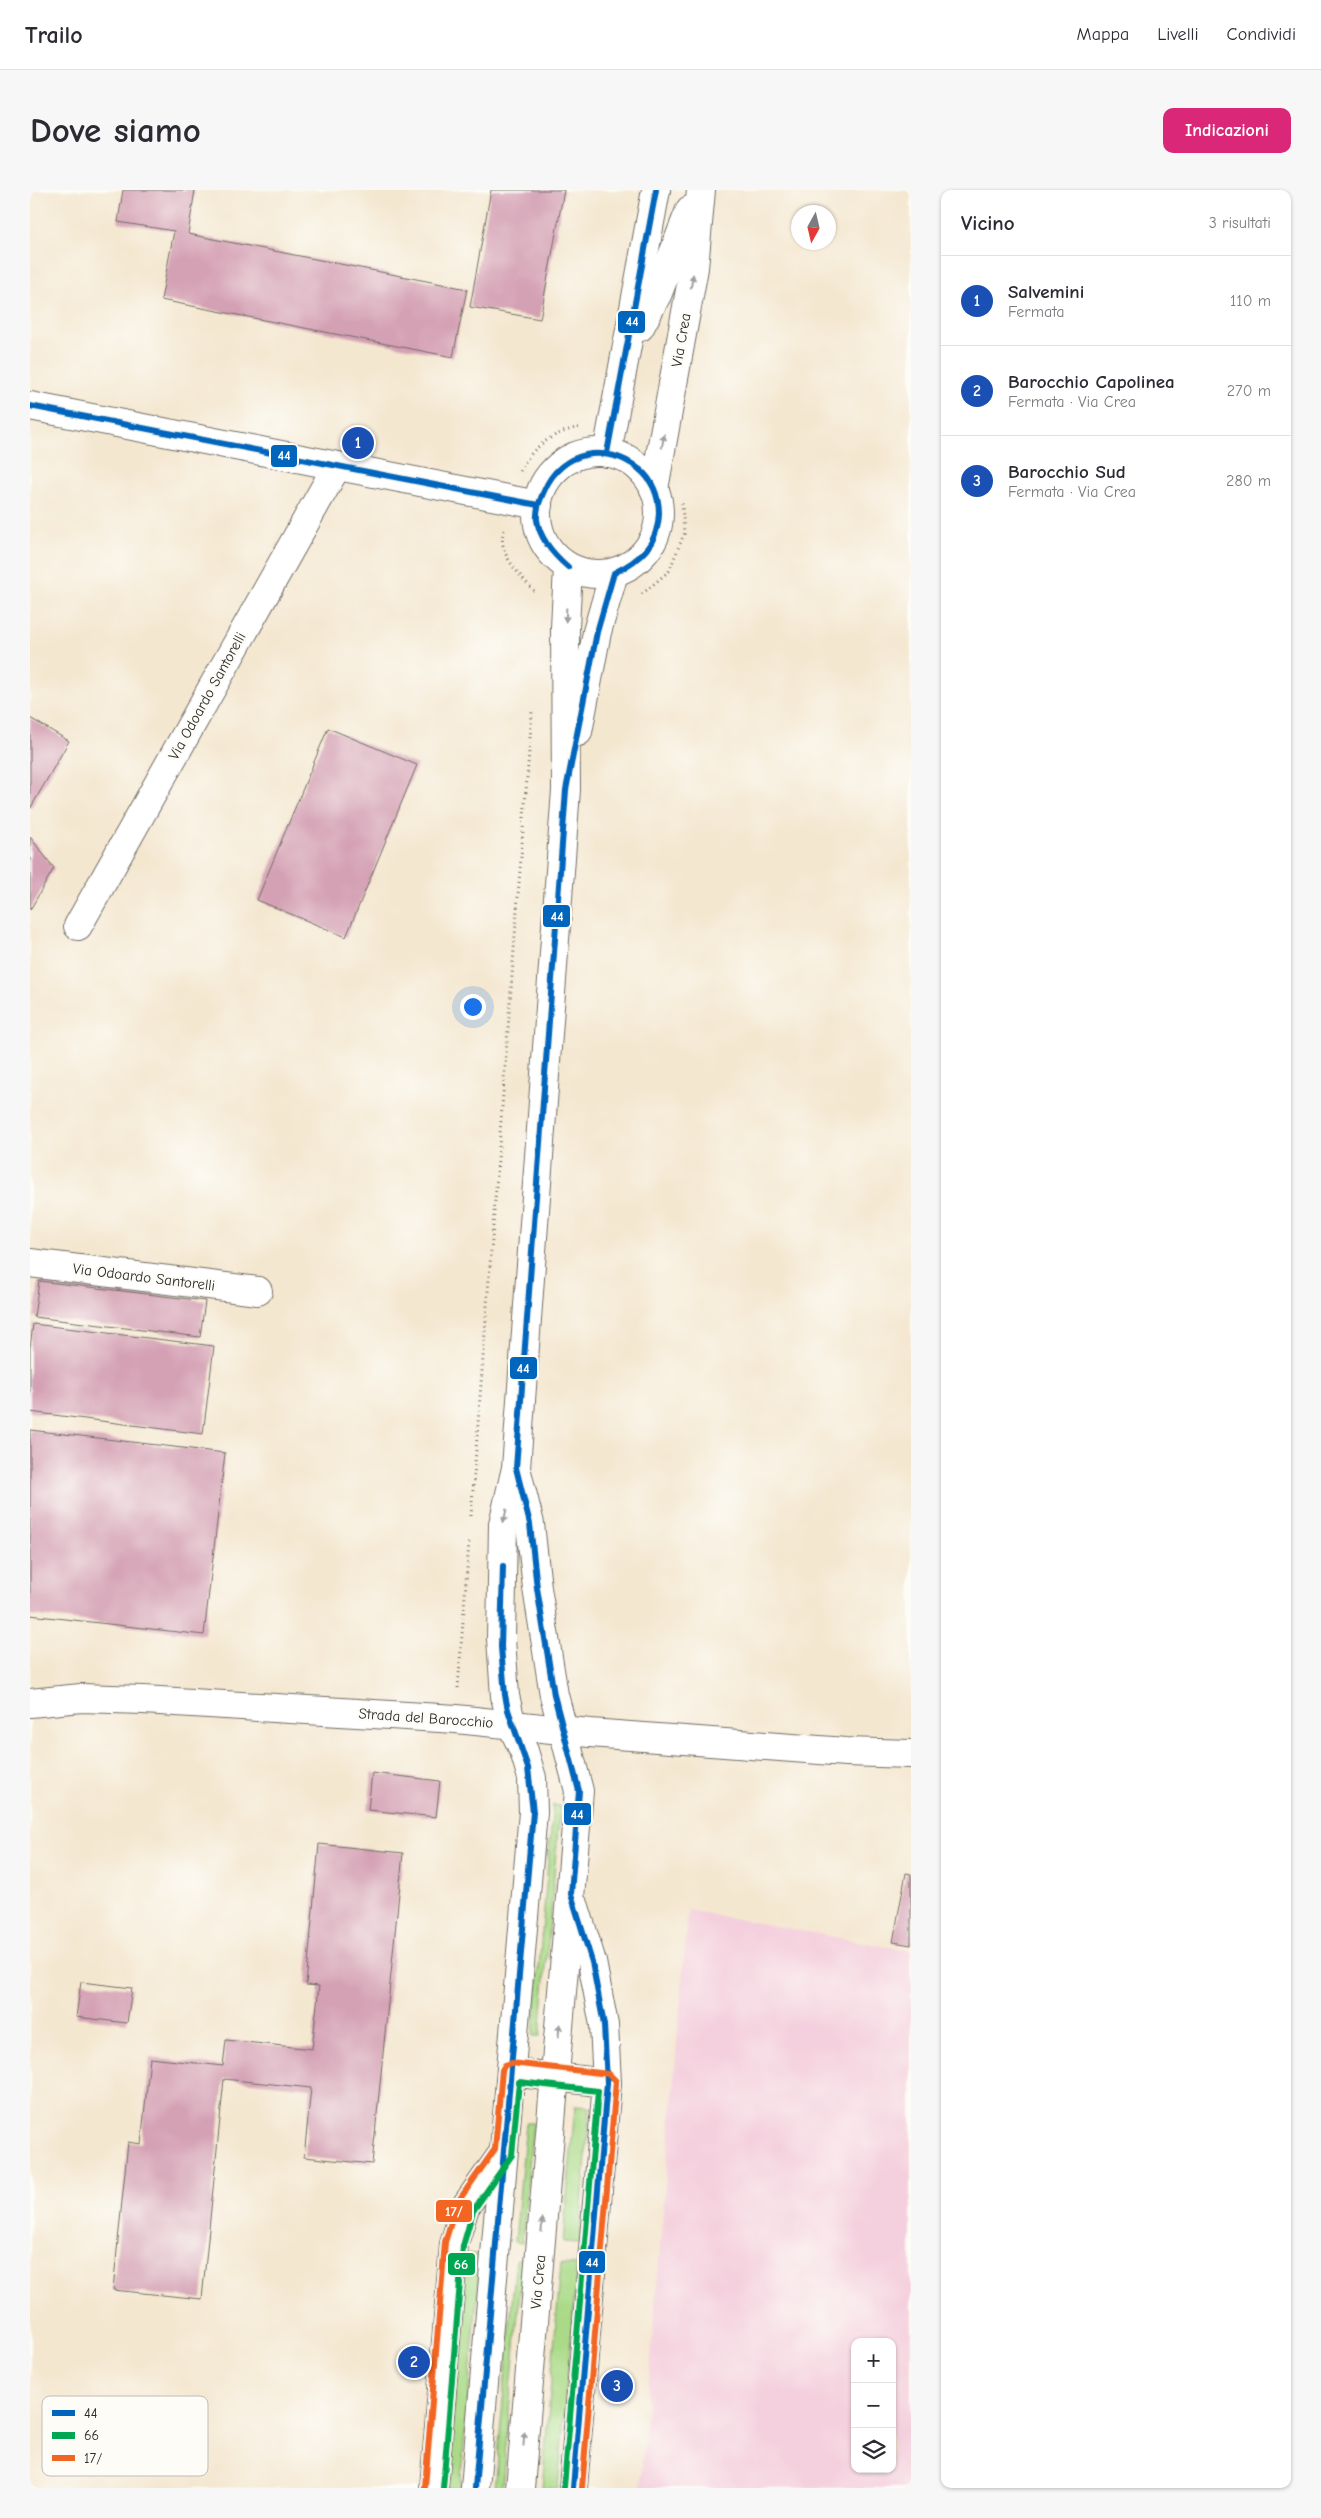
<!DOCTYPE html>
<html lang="it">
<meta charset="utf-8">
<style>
body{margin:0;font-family:"Comic Neue",sans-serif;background:#f7f7f7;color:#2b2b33}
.controls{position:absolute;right:15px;bottom:15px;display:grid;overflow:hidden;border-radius:10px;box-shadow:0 1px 4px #0004}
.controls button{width:45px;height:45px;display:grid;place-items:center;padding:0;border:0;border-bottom:1px solid #e1e1e2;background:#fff;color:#2b2b33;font:25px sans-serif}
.compass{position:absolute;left:761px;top:15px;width:45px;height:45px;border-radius:50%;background:#fff;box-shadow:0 1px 4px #0004;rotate:188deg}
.you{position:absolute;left:442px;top:816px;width:18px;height:18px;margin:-12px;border:4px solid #fff;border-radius:50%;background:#1a73e8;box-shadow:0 0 0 8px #1a73e833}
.badge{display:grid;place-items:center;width:32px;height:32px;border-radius:50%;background:#db2777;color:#fff;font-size:16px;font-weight:700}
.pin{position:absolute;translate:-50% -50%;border:2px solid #fff;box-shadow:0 1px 5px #0006}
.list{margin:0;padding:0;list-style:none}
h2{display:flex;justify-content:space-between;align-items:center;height:65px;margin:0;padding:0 20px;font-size:21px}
h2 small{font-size:16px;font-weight:400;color:#7c7c81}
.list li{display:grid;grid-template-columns:32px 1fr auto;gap:15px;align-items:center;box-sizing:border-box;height:90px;padding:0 20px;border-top:1px solid #e1e1e2}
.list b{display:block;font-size:19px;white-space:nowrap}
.list p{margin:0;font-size:16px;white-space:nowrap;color:#7c7c81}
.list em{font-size:16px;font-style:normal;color:#7c7c81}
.icon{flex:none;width:28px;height:28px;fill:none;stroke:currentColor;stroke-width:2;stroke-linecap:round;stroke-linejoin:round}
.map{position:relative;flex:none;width:881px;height:2298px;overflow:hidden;border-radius:10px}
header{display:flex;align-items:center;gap:30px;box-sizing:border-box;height:70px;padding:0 25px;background:#fff;border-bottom:1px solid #e1e1e2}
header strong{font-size:24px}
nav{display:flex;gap:28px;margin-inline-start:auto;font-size:18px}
.intro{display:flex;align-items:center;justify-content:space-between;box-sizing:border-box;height:120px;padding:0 30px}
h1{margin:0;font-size:35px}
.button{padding:12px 22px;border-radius:10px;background:#db2777;color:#fff;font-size:18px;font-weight:700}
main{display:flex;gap:30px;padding:0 30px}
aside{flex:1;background:#fff;border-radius:10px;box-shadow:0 1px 4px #0004}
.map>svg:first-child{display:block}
.built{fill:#f4cfdd;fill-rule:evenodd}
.green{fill:#aada88;stroke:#6a825a}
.building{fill:#d4a0b4}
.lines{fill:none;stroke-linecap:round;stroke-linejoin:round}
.minor-casing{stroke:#716d65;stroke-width:30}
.path{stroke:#716d65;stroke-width:3;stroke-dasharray:1 4;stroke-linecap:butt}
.minor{stroke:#fff;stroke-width:28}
.bus-1-casing{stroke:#fdfcf7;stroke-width:10}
.bus-2-casing{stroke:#fdfcf7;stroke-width:10}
.bus-3-casing{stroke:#fdfcf7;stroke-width:10}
.bus-1{stroke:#0065bd;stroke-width:6}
.bus-2{stroke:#00a651;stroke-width:6}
.bus-3{stroke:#f26522;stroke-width:6}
.oneway{fill:#a0a0a0}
.labels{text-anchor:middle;stroke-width:5;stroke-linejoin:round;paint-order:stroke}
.street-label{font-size:15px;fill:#2b2b2b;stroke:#fdfcf7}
.key{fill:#fdfcf7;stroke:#bebdba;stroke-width:1}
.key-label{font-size:14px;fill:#2b2b2b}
.line-badge{stroke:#fdfcf7;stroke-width:2}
.badge-label{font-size:14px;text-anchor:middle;font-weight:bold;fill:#fff}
</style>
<header>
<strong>Trailo</strong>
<nav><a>Mappa</a><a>Livelli</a><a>Condividi</a></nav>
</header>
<div class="intro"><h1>Dove siamo</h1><a class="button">Indicazioni</a></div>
<main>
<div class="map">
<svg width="881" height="2298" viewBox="0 0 881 2298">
<rect width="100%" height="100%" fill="#fdfcf7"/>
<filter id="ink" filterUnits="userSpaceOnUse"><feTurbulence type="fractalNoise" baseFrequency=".02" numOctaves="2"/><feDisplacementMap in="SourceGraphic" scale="10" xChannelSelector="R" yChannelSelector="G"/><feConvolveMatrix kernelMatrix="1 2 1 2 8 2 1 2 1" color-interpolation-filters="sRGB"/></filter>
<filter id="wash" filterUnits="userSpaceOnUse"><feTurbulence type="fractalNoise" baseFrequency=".0096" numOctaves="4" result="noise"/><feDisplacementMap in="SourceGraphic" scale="20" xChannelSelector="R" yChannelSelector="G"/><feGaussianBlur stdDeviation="1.12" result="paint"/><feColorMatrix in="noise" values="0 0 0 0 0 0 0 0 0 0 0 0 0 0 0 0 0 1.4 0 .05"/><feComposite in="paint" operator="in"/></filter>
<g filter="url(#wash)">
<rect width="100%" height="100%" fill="#f4e7d0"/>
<!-- built -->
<path class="built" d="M658 1720 881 1761V2298H610ZM825 2152H862V2279H825Z"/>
<!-- green -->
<g class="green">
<polygon points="523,1615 530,1616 510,1846 503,1846"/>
<polygon points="545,1916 560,1917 549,2053 533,2052"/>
<polygon points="496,1933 503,1933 492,2053 485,2052"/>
<polygon points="437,2063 451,2065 430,2298 416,2298"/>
<polygon points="486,2069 493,2069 472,2298 465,2298"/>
<polygon points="531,2074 547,2075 528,2298 512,2298"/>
</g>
<g id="blocks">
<!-- building -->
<g class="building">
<polygon points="93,0 165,0 158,44 437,99 423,167 131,110 144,41 88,32"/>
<polygon points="461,0 534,0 510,129 440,117"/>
<polygon points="0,528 39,551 0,619"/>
<polygon points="298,538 387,575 316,747 227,710"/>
<polygon points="0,647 24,678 0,720"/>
<polygon points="9,1091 175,1111 170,1147 4,1127"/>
<polygon points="3,1134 184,1156 173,1244 0,1222 0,1158"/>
<polygon points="0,1240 195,1263 174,1445 0,1425"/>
<polygon points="342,1583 410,1591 406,1627 338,1620"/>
<polygon points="289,1654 373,1663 342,1974 274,1967 281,1898 194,1889 172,2109 83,2100 98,1952 111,1954 120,1868 193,1876 196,1850 282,1859 289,1796 276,1795"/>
<polygon points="876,1683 881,1684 881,1755 863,1752"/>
<polygon points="51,1792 102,1798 97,1833 46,1827"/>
</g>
</g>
</g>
<g filter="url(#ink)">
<use href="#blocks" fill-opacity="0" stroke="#716d65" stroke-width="1"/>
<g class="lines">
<defs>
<g id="minor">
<polyline points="610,137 628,103 660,20"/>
<polyline points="0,216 508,315"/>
<circle cx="568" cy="323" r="61"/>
<polyline points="577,263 626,0"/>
<polyline points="624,299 664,78 671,0"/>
<polyline points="548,542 567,442 584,383"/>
<polyline points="48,736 307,276"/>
<polyline points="0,1073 228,1101"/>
<polyline points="487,1282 500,1334 507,1398 524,1505 549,1601 490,2298"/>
<polyline points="0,1513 51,1508 113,1510 426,1529 560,1543 816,1562 881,1564"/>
<polyline points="481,1882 577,1893"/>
<polyline points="404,2298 424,2054 435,2017 473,1963"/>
<polyline points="445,2298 503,1622 502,1588 494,1561 482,1536 475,1506 471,1449 473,1334 486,1278 536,600 535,438 538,377"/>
<polyline points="543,2298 577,1893 574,1835 562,1772 545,1717"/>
</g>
</defs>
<!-- minor casing -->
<use href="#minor" class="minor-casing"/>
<!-- path -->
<g class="path">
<path d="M490 281C502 256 524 242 551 237"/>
<path d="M474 340C466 363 490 385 505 402"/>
<polyline points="612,404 639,381 654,344 652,313"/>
<polyline points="441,1326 502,522"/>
<polyline points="428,1498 439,1352"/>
</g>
<!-- minor -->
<use href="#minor" class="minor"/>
<defs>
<g id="bus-1">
<polyline points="0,216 508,315"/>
<polyline points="577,263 626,0"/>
<path d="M538 377C524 365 510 349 507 330 506 319 510 310 514 301 531 260 577 253 609 279 622 289 629 306 629 323 628 355 610 370 584 383L567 442 536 600 486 1278 500 1334 507 1398 524 1505 549 1601 541 1704 562 1772 574 1835 577 1893 543 2298"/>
<polyline points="445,2298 503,1622 498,1578 478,1520 475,1505 471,1457 473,1376"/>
</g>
<polyline id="bus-2" points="413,2298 433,2056 443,2021 482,1965 489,1892 568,1901 534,2297"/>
<polyline id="bus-3" points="395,2297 415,2052 427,2013 465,1959 472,1880 475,1875 481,1873 579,1884 586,1891 552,2298"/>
</defs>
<!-- bus-1 casing -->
<use href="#bus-1" class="bus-1-casing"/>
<!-- bus-2 casing -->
<use href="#bus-2" class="bus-2-casing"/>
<!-- bus-3 casing -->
<use href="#bus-3" class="bus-3-casing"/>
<!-- bus-1 -->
<use href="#bus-1" class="bus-1"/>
<!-- bus-2 -->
<use href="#bus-2" class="bus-2"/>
<!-- bus-3 -->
<use href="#bus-3" class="bus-3"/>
</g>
<!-- one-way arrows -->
<defs><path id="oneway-solid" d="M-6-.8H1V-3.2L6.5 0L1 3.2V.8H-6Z" transform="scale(1.25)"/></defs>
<g class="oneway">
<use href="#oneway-solid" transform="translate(662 91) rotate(-80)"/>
<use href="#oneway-solid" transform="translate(633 251) rotate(-80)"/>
<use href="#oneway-solid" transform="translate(536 425) rotate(93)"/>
<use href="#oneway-solid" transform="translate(475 1326) rotate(102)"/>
<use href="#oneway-solid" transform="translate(529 1841) rotate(-85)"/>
<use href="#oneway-solid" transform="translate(512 2035) rotate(-85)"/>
<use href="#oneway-solid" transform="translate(494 2249) rotate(-85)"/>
</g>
</g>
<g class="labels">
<!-- street labels -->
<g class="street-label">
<text transform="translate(651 150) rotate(-80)" y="5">Via Crea</text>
<text transform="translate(177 506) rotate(-61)" y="5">Via Odoardo Santorelli</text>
<text transform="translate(114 1087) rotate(7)" y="5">Via Odoardo Santorelli</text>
<text transform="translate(396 1528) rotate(4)" y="5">Strada del Barocchio</text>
<text transform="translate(508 2092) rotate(-85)" y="5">Via Crea</text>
</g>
</g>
<!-- legend -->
<rect x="12" y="2206" width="166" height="80" rx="8" class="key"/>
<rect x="22" y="2220" width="23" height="6" fill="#0065bd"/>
<rect x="22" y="2242" width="23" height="7" fill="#00a651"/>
<rect x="22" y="2265" width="23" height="6" fill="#f26522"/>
<g class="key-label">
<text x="54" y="2228">44</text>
<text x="54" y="2250">66</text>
<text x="54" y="2273">17/</text>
</g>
<g class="line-badge">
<rect x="587" y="120" width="29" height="24" rx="5" fill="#0065bd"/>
<rect x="240" y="254" width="28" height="24" rx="5" fill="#0065bd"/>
<rect x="512" y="714" width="29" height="24" rx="5" fill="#0065bd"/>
<rect x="479" y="1166" width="29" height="24" rx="5" fill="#0065bd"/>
<rect x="533" y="1612" width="29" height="24" rx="5" fill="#0065bd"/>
<rect x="405" y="2009" width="38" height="24" rx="5" fill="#f26522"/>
<rect x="548" y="2060" width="28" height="24" rx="5" fill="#0065bd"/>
<rect x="417" y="2062" width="29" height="24" rx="5" fill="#00a651"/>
</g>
<g class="badge-label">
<text x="602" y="136">44</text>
<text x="254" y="270">44</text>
<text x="527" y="731">44</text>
<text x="493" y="1183">44</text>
<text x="547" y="1629">44</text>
<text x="424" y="2026">17/</text>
<text x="562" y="2077">44</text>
<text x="431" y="2079">66</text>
</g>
</svg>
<div class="controls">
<button>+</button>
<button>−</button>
<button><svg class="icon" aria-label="layers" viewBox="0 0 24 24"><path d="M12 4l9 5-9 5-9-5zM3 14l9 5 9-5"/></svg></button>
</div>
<svg class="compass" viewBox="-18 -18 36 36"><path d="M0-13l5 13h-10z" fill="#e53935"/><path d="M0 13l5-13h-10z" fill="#7c7c81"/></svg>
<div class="you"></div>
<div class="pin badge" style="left:328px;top:253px;background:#1a4fb4">1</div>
<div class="pin badge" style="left:384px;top:2172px;background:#1a4fb4">2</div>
<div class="pin badge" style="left:587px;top:2196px;background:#1a4fb4">3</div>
</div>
<aside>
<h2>Vicino<small>3 risultati</small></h2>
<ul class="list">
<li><span class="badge" style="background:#1a4fb4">1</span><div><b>Salvemini</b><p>Fermata</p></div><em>110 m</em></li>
<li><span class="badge" style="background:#1a4fb4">2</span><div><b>Barocchio Capolinea</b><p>Fermata · Via Crea</p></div><em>270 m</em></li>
<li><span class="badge" style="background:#1a4fb4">3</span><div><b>Barocchio Sud</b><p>Fermata · Via Crea</p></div><em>280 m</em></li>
</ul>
</aside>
</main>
